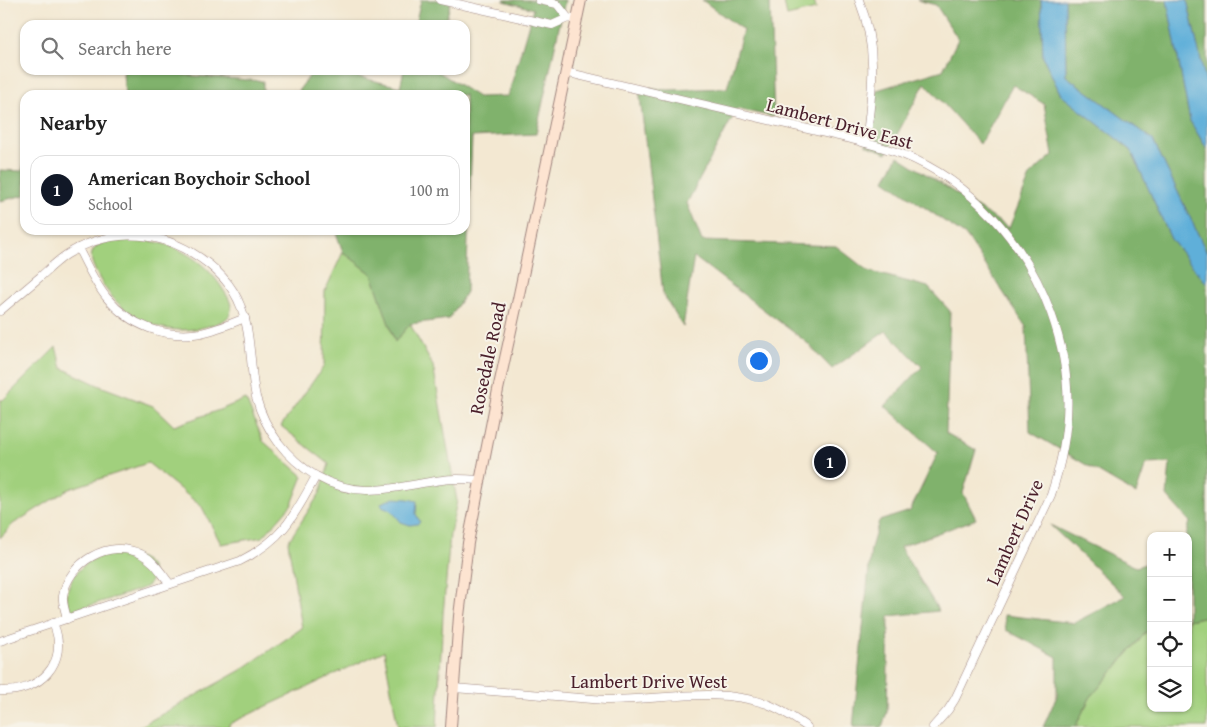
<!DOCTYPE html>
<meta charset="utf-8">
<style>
body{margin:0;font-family:"Gentium Book Plus",serif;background:#f6f6f6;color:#222}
.controls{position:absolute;right:15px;bottom:15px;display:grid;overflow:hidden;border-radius:10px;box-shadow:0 1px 4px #0004}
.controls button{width:45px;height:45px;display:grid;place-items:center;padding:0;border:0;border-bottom:1px solid #e0e0e0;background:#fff;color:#222;font:25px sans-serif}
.you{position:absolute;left:758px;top:360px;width:18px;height:18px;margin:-12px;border:4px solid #fff;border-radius:50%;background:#1a73e8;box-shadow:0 0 0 8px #1a73e833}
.badge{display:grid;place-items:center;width:32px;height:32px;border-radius:50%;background:#111827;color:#fff;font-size:16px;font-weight:700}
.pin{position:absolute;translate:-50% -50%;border:2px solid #fff;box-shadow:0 1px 5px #0006}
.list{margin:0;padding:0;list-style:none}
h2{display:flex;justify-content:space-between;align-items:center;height:65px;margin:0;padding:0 20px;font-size:21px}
h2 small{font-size:16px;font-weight:400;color:#767676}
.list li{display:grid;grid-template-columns:32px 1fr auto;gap:15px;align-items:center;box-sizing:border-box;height:70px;margin:0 10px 10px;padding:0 10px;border:1px solid #e0e0e0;border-radius:15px}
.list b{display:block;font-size:19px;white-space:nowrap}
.list p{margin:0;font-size:16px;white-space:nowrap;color:#767676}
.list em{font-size:16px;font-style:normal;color:#767676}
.icon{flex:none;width:28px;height:28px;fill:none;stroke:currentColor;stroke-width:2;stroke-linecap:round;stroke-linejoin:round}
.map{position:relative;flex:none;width:1207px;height:727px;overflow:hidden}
.search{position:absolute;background:#fff;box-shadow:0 1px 4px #0004;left:20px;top:20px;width:450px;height:55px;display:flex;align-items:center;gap:12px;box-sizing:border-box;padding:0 18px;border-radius:15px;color:#767676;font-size:19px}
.panel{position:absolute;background:#fff;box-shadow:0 1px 4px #0004;left:20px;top:90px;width:450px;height:145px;border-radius:15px}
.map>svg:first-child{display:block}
.green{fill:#a1d07d;stroke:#767854}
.forest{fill:#80b26c;stroke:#65684c}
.water{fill:#5fafd9;stroke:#546782}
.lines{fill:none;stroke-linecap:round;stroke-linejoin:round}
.street-casing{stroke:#9e847e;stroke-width:9}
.secondary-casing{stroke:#9e847e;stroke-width:12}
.street{stroke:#fff;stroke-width:8}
.secondary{stroke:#fde4d1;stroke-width:10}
.labels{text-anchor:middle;stroke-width:4;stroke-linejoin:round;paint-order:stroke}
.street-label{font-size:19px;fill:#4a1f2b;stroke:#f7f3e8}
</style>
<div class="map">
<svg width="1207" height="727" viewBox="0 0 1207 727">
<rect width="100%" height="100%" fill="#f7f3e8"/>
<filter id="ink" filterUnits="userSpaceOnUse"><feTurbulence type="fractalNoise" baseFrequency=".02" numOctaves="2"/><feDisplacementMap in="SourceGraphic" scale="10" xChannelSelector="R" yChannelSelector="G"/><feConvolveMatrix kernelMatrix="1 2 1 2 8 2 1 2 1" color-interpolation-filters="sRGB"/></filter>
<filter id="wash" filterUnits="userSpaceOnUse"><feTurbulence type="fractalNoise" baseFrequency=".0096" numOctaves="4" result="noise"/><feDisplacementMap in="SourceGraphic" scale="20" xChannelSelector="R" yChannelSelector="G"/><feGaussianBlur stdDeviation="1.12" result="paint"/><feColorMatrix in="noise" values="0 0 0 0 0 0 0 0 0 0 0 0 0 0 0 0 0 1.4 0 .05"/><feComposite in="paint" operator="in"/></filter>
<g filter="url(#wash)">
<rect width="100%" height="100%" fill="#f3e8d2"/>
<!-- green -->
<g class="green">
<polygon points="792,0 814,0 816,9 787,16 784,2"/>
<path d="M121 239C163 237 202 254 224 291 229 298 234 307 229 316 224 322 212 325 205 327 158 339 116 314 96 272 92 263 88 255 96 247 102 241 113 241 121 239Z"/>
<polygon points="343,252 372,274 395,341 410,324 433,366 457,501 450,534 443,615 437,727 398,727 384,651 229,724 229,727 139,727 241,670 302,628 288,542 320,493 329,464 281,426 324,366 325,291"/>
<polygon points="56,347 62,368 100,386 153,406 174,426 222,409 246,399 263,441 303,476 292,504 263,537 221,544 202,507 148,463 69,489 13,524 0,538 0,400 3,400"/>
<path d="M113 553C125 554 144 555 151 567 154 573 152 581 148 585 142 590 133 591 126 594 109 599 92 605 75 610H71C61 593 72 574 87 563 94 557 104 555 113 553Z"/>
<polygon points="1207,616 1207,727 1075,727 1090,698 1147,631 1151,630 1151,708 1188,708 1188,620"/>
</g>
<!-- forest -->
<g class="forest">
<polygon points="421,0 451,0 445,25 415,25"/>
<polygon points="504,0 565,0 536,134 472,137 466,292 449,319 410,324 395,342 372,274 343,252 335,230 465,230 465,95 295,95 314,70 346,70 351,75 400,87 404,70 436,70 478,97 508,96 533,9 504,1"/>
<polygon points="702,0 772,0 770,1 774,117 737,109 687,203 702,241 836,246 868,271 928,287 950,311 946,433 976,450 963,493 976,519 900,547 939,611 889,616 887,712 882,727 853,727 871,548 879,521 910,511 938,453 885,406 922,367 886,331 832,369 805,341 694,257 683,327 663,294 639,88 668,90 727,88 743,30"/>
<polygon points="917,0 1041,0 1043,57 1061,95 1131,150 1171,239 1205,282 1207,283 1207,616 1188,620 1188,536 1186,536 1190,522 1167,496 1170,463 1146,464 1136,494 1030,432 1026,327 967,237 885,180 898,156 1009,228 1031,174 1053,155 1044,104 1013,85 980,144 925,83 887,153 866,145 877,90 943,70 958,39 936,5"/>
<polygon points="1065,0 1167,0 1190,121 1207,149 1207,253 1153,140 1066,76"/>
<polygon points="1187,0 1207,0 1207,87"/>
<polygon points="125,70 177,70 183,75 263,81 263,95 125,95 123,74"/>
<polygon points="25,163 25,195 0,201 0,170 22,171"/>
<polygon points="1050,525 1136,567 1151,562 1151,630 1147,631 1090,698 1075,727 1043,727 1057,696 1057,657 1006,630 1004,615 1074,623 1125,596"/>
</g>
<!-- water -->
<g class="water">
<polygon points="1041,0 1065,0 1066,76 1153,140 1207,253 1207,283 1205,282 1171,239 1131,150 1061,95 1043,57"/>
<polygon points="1167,0 1187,0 1207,87 1207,149 1190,121"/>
<polygon points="394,498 408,499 417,501 416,514 420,522 417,524 410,525 401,522 391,510 382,506 381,503"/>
</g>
</g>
<g filter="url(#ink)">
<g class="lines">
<defs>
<g id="street">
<polyline points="440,0 552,25 568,18"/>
<polyline points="539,0 557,4 568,18 572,19"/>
<path d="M859 0C879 50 872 92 866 143"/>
<path d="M565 72C633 88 701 104 769 120 795 126 821 132 847 138 865 143 884 147 902 154 972 182 1025 242 1051 313 1074 377 1072 431 1051 495L955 699 948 710 933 727"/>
<path d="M78 248C87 265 95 284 107 298 130 326 166 339 201 333 216 330 230 324 245 318"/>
<path d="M0 311C13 300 27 288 40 277 49 269 57 261 66 255 105 230 152 229 191 252 213 265 232 283 241 307 248 324 249 342 251 359 252 371 253 384 256 397 265 430 286 458 316 476 360 501 397 486 442 480 454 478 467 479 479 480"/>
<path d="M67 619C66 612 62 604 63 596 68 562 110 538 141 554 154 560 161 573 170 584"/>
<path d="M0 641 240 561C284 539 294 516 316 476"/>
<path d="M454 688 605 700C659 701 714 686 767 704 781 709 794 718 807 727"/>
<path d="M0 691C39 693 71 663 53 623"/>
</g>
<polyline id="secondary" points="451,727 459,616 468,543 498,390 518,299 581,0"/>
</defs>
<!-- street casing -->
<use href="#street" class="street-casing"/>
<!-- secondary casing -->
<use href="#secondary" class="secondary-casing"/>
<!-- street -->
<use href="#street" class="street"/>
<!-- secondary -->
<use href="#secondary" class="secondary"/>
</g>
</g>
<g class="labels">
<!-- street labels -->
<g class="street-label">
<text transform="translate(840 123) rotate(15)" y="7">Lambert Drive East</text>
<text transform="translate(487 358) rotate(-78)" y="7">Rosedale Road</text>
<text transform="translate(1014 532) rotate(-66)" y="7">Lambert Drive</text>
<text x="649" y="688">Lambert Drive West</text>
</g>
</g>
</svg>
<div class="controls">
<button>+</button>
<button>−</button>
<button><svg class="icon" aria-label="locate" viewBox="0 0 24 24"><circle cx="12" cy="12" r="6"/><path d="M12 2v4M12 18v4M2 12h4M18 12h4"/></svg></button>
<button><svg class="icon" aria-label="layers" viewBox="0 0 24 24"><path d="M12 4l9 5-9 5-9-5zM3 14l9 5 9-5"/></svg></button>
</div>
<div class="you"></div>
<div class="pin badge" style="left:830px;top:462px">1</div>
<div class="search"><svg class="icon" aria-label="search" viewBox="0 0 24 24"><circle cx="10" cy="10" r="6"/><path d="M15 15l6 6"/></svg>Search here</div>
<section class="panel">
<h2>Nearby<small></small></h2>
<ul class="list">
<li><span class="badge">1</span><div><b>American Boychoir School</b><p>School</p></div><em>100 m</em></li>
</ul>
</section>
</div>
